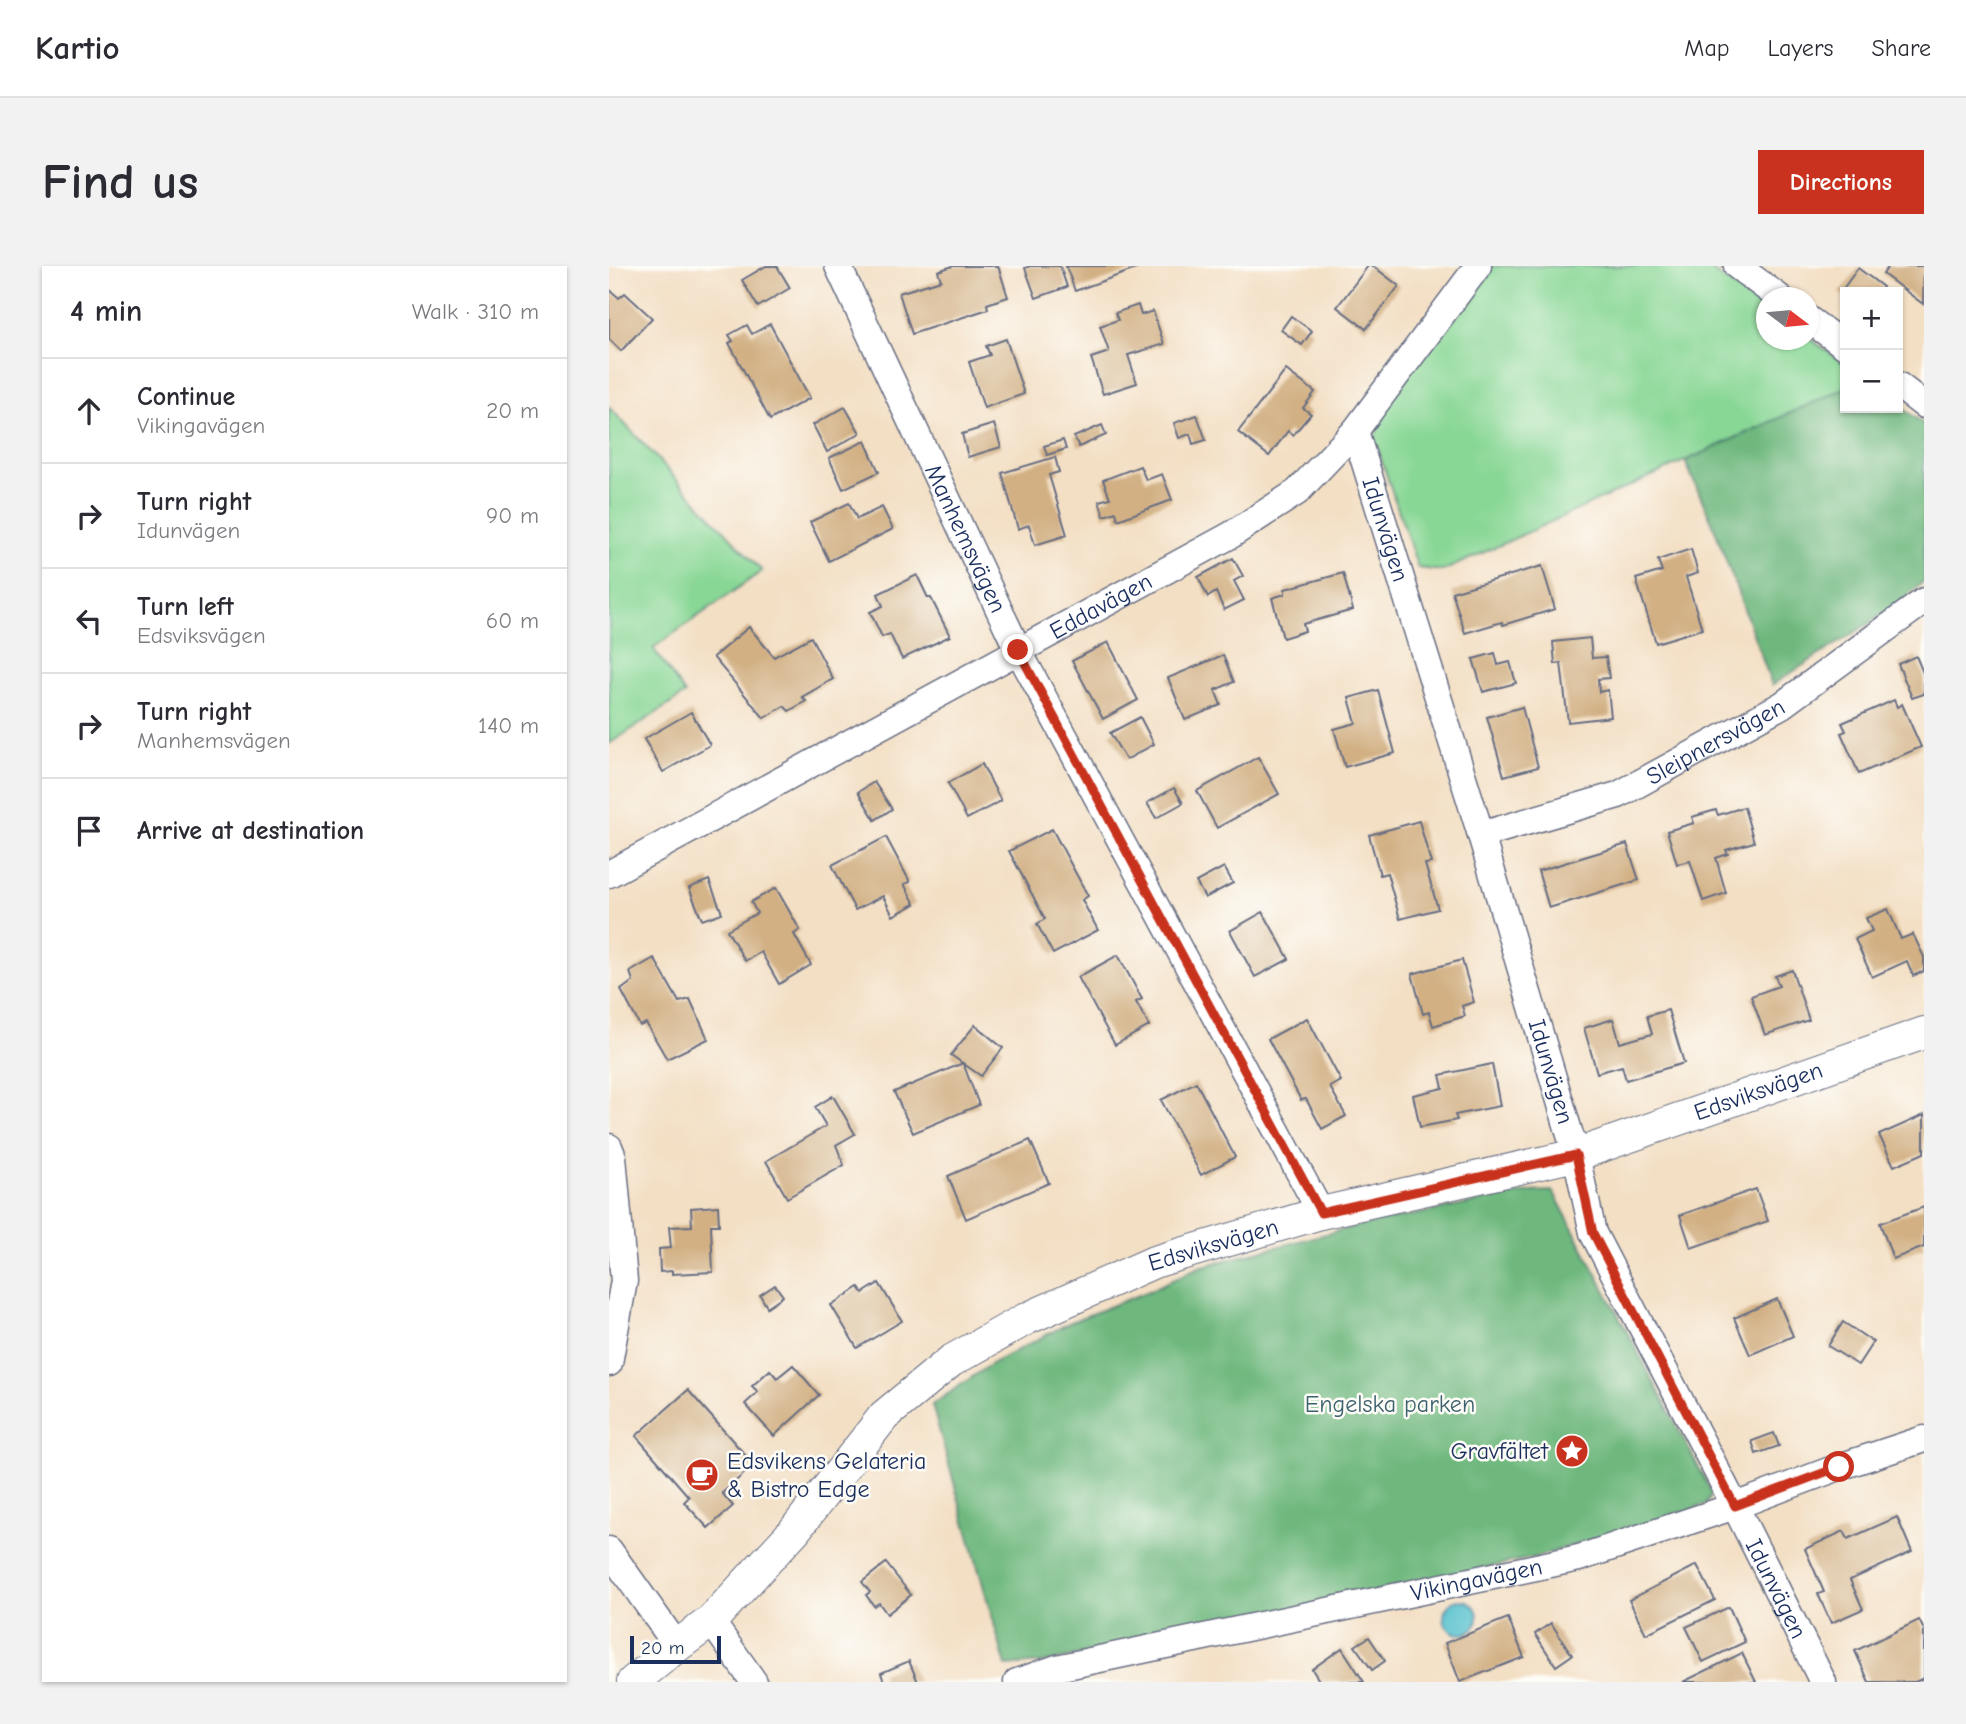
<!DOCTYPE html>
<meta charset="utf-8">
<style>
body{margin:0;font-family:"Comic Neue",sans-serif;background:#f2f2f3;color:#2b2b33}
.controls{position:absolute;right:21px;top:21px;display:grid;overflow:hidden;border-radius:0px;box-shadow:0 2px 5px #0004}
.controls button{width:63px;height:63px;display:grid;place-items:center;padding:0;border:0;border-bottom:2px solid #e1e1e2;background:#fff;color:#2b2b33;font:35px sans-serif}
.compass{position:absolute;left:1147px;top:21px;width:63px;height:63px;border-radius:50%;background:#fff;box-shadow:0 2px 5px #0004;rotate:106deg}
.scale{position:absolute;left:21px;bottom:18px;width:91px;box-sizing:border-box;padding-left:7px;border:4px solid #1b2f5e;border-top:0;font-size:19px;line-height:24px;white-space:nowrap;color:#1b2f5e;-webkit-text-stroke:5px #fdfcf7;paint-order:stroke}
.stop{position:absolute;width:21px;height:21px;margin:-16px;border:5px solid #c8321e;border-radius:50%;background:#fff}
.stop.end{background:#c8321e;border-color:#fff;box-shadow:0 2px 7px #0008}
.list{margin:0;padding:0;list-style:none}
h2{display:flex;justify-content:space-between;align-items:center;height:91px;margin:0;padding:0 28px;font-size:30px}
h2 small{font-size:23px;font-weight:400;color:#7c7c81}
.list li{display:grid;grid-template-columns:46px 1fr auto;gap:21px;align-items:center;box-sizing:border-box;height:105px;padding:0 28px;border-top:2px solid #e1e1e2}
.list b{display:block;font-size:26px;white-space:nowrap}
.list p{margin:0;font-size:23px;white-space:nowrap;color:#7c7c81}
.list em{font-size:23px;font-style:normal;color:#7c7c81}
.icon{flex:none;width:38px;height:38px;fill:none;stroke:currentColor;stroke-width:2;stroke-linecap:round;stroke-linejoin:round}
.map{position:relative;flex:none;width:1315px;height:1416px;overflow:hidden;border-radius:0px}
header{display:flex;align-items:center;gap:42px;box-sizing:border-box;height:98px;padding:0 35px;background:#fff;border-bottom:2px solid #e1e1e2}
header strong{font-size:33px}
nav{display:flex;gap:38px;margin-inline-start:auto;font-size:24px}
.intro{display:flex;align-items:center;justify-content:space-between;box-sizing:border-box;height:168px;padding:0 42px}
h1{margin:0;font-size:49px}
.button{padding:18px 32px;border-radius:0px;background:#c8321e;color:#fff;font-size:24px;font-weight:700}
main{display:flex;gap:42px;padding:0 42px}
aside{flex:1;background:#fff;border-radius:0px;box-shadow:0 2px 5px #0004}
.map>svg:first-child{display:block}
.green{fill:#88d795;stroke:#52837a;stroke-width:2}
.forest{fill:#6eb87e;stroke:#44746e;stroke-width:2}
.water{fill:#53bfcc;stroke:#377795;stroke-width:2}
.building{fill:#d2b084}
.lines{fill:none;stroke-linecap:round;stroke-linejoin:round}
.minor-casing{stroke:#676d82;stroke-width:29}
.tertiary-casing{stroke:#676d82;stroke-width:34}
.minor{stroke:#fff;stroke-width:26}
.tertiary{stroke:#fff;stroke-width:32}
.route{stroke:#c8321e;stroke-width:9}
.labels{text-anchor:middle;stroke-width:5;stroke-linejoin:round;paint-order:stroke}
.street-label{font-size:24px;fill:#1b2f5e;stroke:#fdfcf7}
.park-label{font-size:24px;fill:#3c616e;stroke:#fdfcf7}
.poi-label{font-size:24px;fill:#1b2f5e;stroke:#fdfcf7;text-anchor:end}
</style>
<header>
<strong>Kartio</strong>
<nav><a>Map</a><a>Layers</a><a>Share</a></nav>
</header>
<div class="intro"><h1>Find us</h1><a class="button">Directions</a></div>
<main>
<aside>
<h2>4 min<small>Walk · 310 m</small></h2>
<ul class="list">
<li><svg class="icon" aria-label="ahead" viewBox="0 0 24 24"><path d="M12 20V5M6 11l6-6 6 6"/></svg><div><b>Continue</b><p>Vikingavägen</p></div><em>20 m</em></li>
<li><svg class="icon" aria-label="right" viewBox="0 0 24 24"><path d="M7 20v-9h11M14 6l5 5-5 5"/></svg><div><b>Turn right</b><p>Idunvägen</p></div><em>90 m</em></li>
<li><svg class="icon" aria-label="left" viewBox="0 0 24 24"><path d="M17 20v-9H6M10 6l-5 5 5 5"/></svg><div><b>Turn left</b><p>Edsviksvägen</p></div><em>60 m</em></li>
<li><svg class="icon" aria-label="right" viewBox="0 0 24 24"><path d="M7 20v-9h11M14 6l5 5-5 5"/></svg><div><b>Turn right</b><p>Manhemsvägen</p></div><em>140 m</em></li>
<li><svg class="icon" aria-label="arrive" viewBox="0 0 24 24"><path d="M6 21V4h12l-3 4 3 4H6"/></svg><div><b>Arrive at destination</b></div></li>
</ul>
</aside>
<div class="map">
<svg width="1315" height="1416" viewBox="0 0 1315 1416">
<rect width="100%" height="100%" fill="#fdfcf7"/>
<filter id="ink" filterUnits="userSpaceOnUse"><feTurbulence type="fractalNoise" baseFrequency=".0143" numOctaves="2"/><feDisplacementMap in="SourceGraphic" scale="14" xChannelSelector="R" yChannelSelector="G"/><feConvolveMatrix kernelMatrix="1 2 1 2 8 2 1 2 1" color-interpolation-filters="sRGB"/></filter>
<filter id="wash" filterUnits="userSpaceOnUse"><feTurbulence type="fractalNoise" baseFrequency=".00686" numOctaves="4" result="noise"/><feDisplacementMap in="SourceGraphic" scale="28" xChannelSelector="R" yChannelSelector="G"/><feGaussianBlur stdDeviation="1.57" result="paint"/><feColorMatrix in="noise" values="0 0 0 0 0 0 0 0 0 0 0 0 0 0 0 0 0 1.4 0 .05"/><feComposite in="paint" operator="in"/></filter>
<g filter="url(#wash)">
<rect width="100%" height="100%" fill="#f3dfc4"/>
<!-- green -->
<g class="green">
<polygon points="884,0 1096,0 1157,43 1157,74 1200,72 1236,98 1236,122 834,305 809,302 765,172 782,128"/>
<polygon points="0,141 153,305 44,382 76,428 0,478"/>
</g>
<!-- forest -->
<g class="forest">
<polygon points="1236,122 1236,142 1289,142 1289,139 1315,158 1315,315 1284,342 1163,419 1103,256 1076,195"/>
<polygon points="944,925 1103,1227 1097,1239 927,1291 434,1397 397,1400 323,1139 382,1098 462,1056 540,1025 590,1001 744,961 920,926"/>
</g>
<!-- water -->
<circle class="water" cx="852" cy="1351" r="17"/>
<g id="blocks">
<!-- building -->
<g class="building">
<polygon points="157,0 168,0 181,22 149,41 133,14"/>
<polygon points="344,0 389,0 399,31 378,38 379,43 303,68 290,27 332,14 329,5"/>
<polygon points="421,0 451,0 458,21 427,32 416,2"/>
<polygon points="457,0 535,0 466,25"/>
<polygon points="759,0 764,0 790,20 757,63 728,41"/>
<polygon points="1280,0 1315,0 1314,38 1274,8"/>
<polygon points="1249,2 1274,21 1270,26 1236,26 1236,31 1231,27"/>
<polygon points="0,23 10,32 16,27 43,52 12,85 0,73"/>
<polygon points="529,39 532,49 544,45 555,78 519,89 528,117 494,128 482,92 500,86 491,60 509,54 506,47"/>
<polygon points="682,50 703,65 693,79 672,64"/>
<polygon points="161,58 201,132 161,154 120,77 124,75 120,69 138,59 143,68"/>
<polygon points="397,73 415,128 375,142 360,96 381,89 377,80"/>
<polygon points="677,104 706,126 694,142 702,148 684,169 679,165 660,190 629,166"/>
<polygon points="236,141 251,167 218,186 204,159"/>
<polygon points="588,149 597,174 584,178 581,168 570,172 565,157"/>
<polygon points="385,158 392,181 359,191 353,168"/>
<polygon points="493,159 497,169 470,181 465,171"/>
<polygon points="454,174 457,183 438,189 435,180"/>
<polygon points="256,175 270,206 234,223 220,192"/>
<polygon points="446,191 450,206 440,209 458,269 426,279 420,259 409,263 393,207"/>
<polygon points="531,200 537,214 553,208 563,234 509,254 507,246 495,250 490,235 501,232 494,214"/>
<polygon points="240,237 248,253 273,241 284,263 220,295 201,256"/>
<polygon points="1082,283 1089,307 1077,311 1093,363 1047,377 1027,313 1053,305 1049,294"/>
<polygon points="624,292 634,310 625,315 635,334 615,344 607,326 599,331 589,311"/>
<polygon points="933,300 946,343 894,359 893,356 856,367 843,326"/>
<polygon points="734,307 744,344 694,358 696,365 674,372 663,332 676,328 676,323"/>
<polygon points="308,309 319,332 322,332 341,370 293,393 281,368 273,371 261,346 274,340 269,328"/>
<polygon points="140,361 165,391 202,371 224,413 193,431 197,435 180,445 175,440 155,452 104,391"/>
<polygon points="981,372 983,392 997,391 1000,412 989,413 990,426 999,424 1002,451 959,456 952,397 946,398 944,376"/>
<polygon points="499,376 529,434 494,453 463,395"/>
<polygon points="886,387 889,399 901,396 907,417 874,426 864,393"/>
<polygon points="614,389 625,416 606,424 612,439 576,454 559,412"/>
<polygon points="1307,390 1315,409 1315,428 1303,432 1289,398"/>
<polygon points="769,424 786,487 736,501 725,463 747,457 740,432"/>
<polygon points="1285,434 1288,441 1293,438 1312,481 1250,508 1232,467 1237,465 1233,457"/>
<polygon points="913,441 929,501 895,510 878,451"/>
<polygon points="82,446 101,479 54,506 35,473"/>
<polygon points="531,451 545,478 517,494 501,467"/>
<polygon points="649,491 670,528 608,562 588,525"/>
<polygon points="373,498 392,535 358,553 339,517"/>
<polygon points="265,516 283,543 266,554 249,526"/>
<polygon points="565,522 574,537 547,552 538,537"/>
<polygon points="1135,541 1145,576 1117,584 1119,588 1107,592 1117,627 1094,635 1081,595 1068,598 1058,565 1085,557 1083,551 1107,544 1109,549"/>
<polygon points="810,555 822,597 816,598 829,643 791,653 778,607 771,609 760,569"/>
<polygon points="443,563 479,630 473,634 489,664 444,688 428,658 436,653 400,585"/>
<polygon points="277,571 301,616 295,618 306,638 284,650 274,630 246,644 223,599"/>
<polygon points="1018,578 1030,614 940,642 929,605"/>
<polygon points="615,601 624,617 596,632 587,616"/>
<polygon points="100,614 113,647 93,654 80,622"/>
<polygon points="167,622 191,664 185,668 202,699 170,718 152,686 136,695 118,664 148,647 142,636"/>
<polygon points="1279,643 1292,673 1304,668 1315,691 1315,705 1304,710 1298,695 1263,711 1246,673 1263,665 1257,652"/>
<polygon points="654,646 680,693 646,711 621,665"/>
<polygon points="509,689 533,733 527,736 540,760 506,779 469,711"/>
<polygon points="45,692 70,736 81,733 99,773 58,793 37,757 31,760 12,724 24,715 21,706"/>
<polygon points="853,694 865,736 853,740 856,750 824,760 820,746 814,748 803,708"/>
<polygon points="1183,704 1200,754 1156,769 1142,730 1170,720 1166,710"/>
<polygon points="1059,744 1075,797 1017,814 1013,800 988,807 975,762 1004,753 1011,777 1043,768 1038,750"/>
<polygon points="698,752 732,815 721,821 737,850 713,863 697,833 692,834 659,773"/>
<polygon points="366,759 394,782 372,810 342,789"/>
<polygon points="354,797 370,839 304,867 285,826"/>
<polygon points="883,798 891,840 846,849 848,854 811,861 804,829 834,822 831,809"/>
<polygon points="587,816 626,891 592,909 552,834"/>
<polygon points="224,830 246,868 227,879 235,899 178,932 157,895 217,860 206,841"/>
<polygon points="1315,849 1315,887 1285,900 1270,869"/>
<polygon points="421,874 440,917 357,953 339,910"/>
<polygon points="1147,923 1159,955 1082,982 1071,949"/>
<polygon points="109,940 110,959 102,959 104,1006 63,1008 63,1005 51,1006 50,983 62,982 60,961 83,960 82,942"/>
<polygon points="1315,941 1315,981 1284,993 1271,957"/>
<polygon points="270,1017 293,1055 248,1082 222,1039 250,1021 254,1027"/>
<polygon points="166,1019 174,1030 158,1041 151,1029"/>
<polygon points="1168,1033 1184,1070 1141,1089 1125,1052"/>
<polygon points="1234,1056 1264,1076 1249,1099 1219,1080"/>
<polygon points="184,1099 210,1129 165,1170 136,1138 149,1126 143,1120 161,1104 168,1112"/>
<polygon points="79,1124 145,1199 113,1227 124,1240 99,1262 75,1236 80,1231 27,1170"/>
<polygon points="1165,1167 1170,1180 1147,1188 1143,1175"/>
<polygon points="1288,1251 1303,1286 1241,1314 1254,1343 1222,1357 1209,1328 1215,1326 1196,1283 1235,1265 1239,1273"/>
<polygon points="277,1297 302,1329 278,1348 270,1337 265,1340 257,1329 261,1326 253,1316"/>
<polygon points="1088,1299 1106,1334 1037,1368 1020,1334"/>
<polygon points="1120,1341 1136,1376 1094,1396 1077,1361"/>
<polygon points="899,1352 915,1391 851,1416 836,1377"/>
<polygon points="1310,1354 1315,1364 1315,1412 1306,1416 1260,1416 1246,1385"/>
<polygon points="942,1357 963,1389 947,1400 926,1368"/>
<polygon points="760,1371 776,1395 763,1404 746,1380"/>
<polygon points="733,1382 755,1416 711,1416 703,1403"/>
<polygon points="1133,1387 1147,1416 1074,1416"/>
<polygon points="300,1395 309,1416 275,1416 272,1407"/>
</g>
</g>
</g>
<g filter="url(#ink)">
<use href="#blocks" fill-opacity="0" stroke="#676d82" stroke-width="2"/>
<g class="lines">
<defs>
<g id="minor">
<path id="s1" d="M229 0 409 384 712 947"/>
<polyline points="1128,0 1171,32"/>
<polyline points="1199,53 1236,80"/>
<polyline points="1289,119 1315,139"/>
<path id="s2" d="M746 165 872 569 967 889 984 967 1126 1240 1214 1416"/>
<path id="s3" d="M872 569 1009 529 1173 439 1315 335"/>
<path id="s4" d="M0 608 622 269 688 226 746 165 869 0"/>
<polyline points="0,881 4,891 15,1015 0,1097"/>
<polyline points="0,1284 68,1380"/>
<polyline points="102,1355 145,1416"/>
<path id="s5" d="M408 1416 448 1402 970 1292 1126 1240 1230 1201 1315 1173"/>
</g>
<g id="tertiary">
<path id="s6" d="M24 1416 68 1380 102 1355 186 1264 275 1150 342 1095 417 1053 545 996 712 947 967 889 1315 767"/>
</g>
</defs>
<!-- minor casing -->
<use href="#minor" class="minor-casing"/>
<!-- tertiary casing -->
<use href="#tertiary" class="tertiary-casing"/>
<!-- minor -->
<use href="#minor" class="minor"/>
<!-- tertiary -->
<use href="#tertiary" class="tertiary"/>
</g>
</g>
<g class="lines" filter="url(#ink)">
<!-- route -->
<polyline class="route" points="409,384 712,947 967,889 984,967 1126,1240 1230,1201"/>
</g>
<!-- icons -->
<defs>
<symbol id="sight-disc" viewBox="-11 -11 22 22"><circle r="9.5" fill="#c8321e" stroke="#fdfcf7"/><path d="M0-6L1.8-2.2L6-1.7L2.9 1.2L3.7 5.4L0 3.3L-3.7 5.4L-2.9 1.2L-6-1.7L-1.8-2.2Z" fill="#fff"/></symbol>
<symbol id="cafe-disc" viewBox="-11 -11 22 22"><circle r="9.5" fill="#c8321e" stroke="#fdfcf7"/><path d="M-5.5-4.5H6V0H3Q3 3.5 0 3.5H-2.5Q-5.5 3.5-5.5 0ZM3-3.2v2h1.7v-2ZM-6 4.5H4V6H-6Z" fill="#fff"/></symbol>
</defs>
<g fill-rule="evenodd">
<use href="#sight-disc" x="944" y="1166" width="38" height="38"/>
<use href="#cafe-disc" x="74" y="1190" width="38" height="38"/>
</g>
<g class="labels">
<!-- street labels -->
<g class="street-label">
<text dy="8" stroke="none"><textPath href="#s2" startOffset="103">Idunvägen</textPath></text>
<text dy="8" stroke="none"><textPath href="#s1" startOffset="301">Manhemsvägen</textPath></text>
<text dy="8" stroke="none"><textPath href="#s4" startOffset="560">Eddavägen</textPath></text>
<text dy="8" stroke="none"><textPath href="#s3" startOffset="254">Sleipnersvägen</textPath></text>
<text dy="8" stroke="none"><textPath href="#s2" startOffset="670">Idunvägen</textPath></text>
<text dy="8" stroke="none"><textPath href="#s6" startOffset="1309">Edsviksvägen</textPath></text>
<text dy="8" stroke="none"><textPath href="#s6" startOffset="742">Edsviksvägen</textPath></text>
<text dy="8" stroke="none"><textPath href="#s5" startOffset="471">Vikingavägen</textPath></text>
<text dy="8" stroke="none"><textPath href="#s2" startOffset="1237">Idunvägen</textPath></text>
</g>
<!-- park labels -->
<g class="park-label">
<text x="781" y="1146">Engelska parken</text>
</g>
<!-- poi labels -->
<g class="poi-label">
<text x="939" y="1193">Gravfältet</text>
<text x="118" y="1203" text-anchor="start">Edsvikens Gelateria<tspan x="118" dy="28">&amp; Bistro Edge</tspan></text>
</g>
</g>
</svg>
<div class="controls">
<button>+</button>
<button>−</button>
</div>
<svg class="compass" viewBox="-18 -18 36 36"><path d="M0-13l5 13h-10z" fill="#e53935"/><path d="M0 13l5-13h-10z" fill="#7c7c81"/></svg>
<div class="scale">20 m</div>
<div class="stop" style="left:1230px;top:1201px"></div>
<div class="stop end" style="left:409px;top:384px"></div>
</div>
</main>
